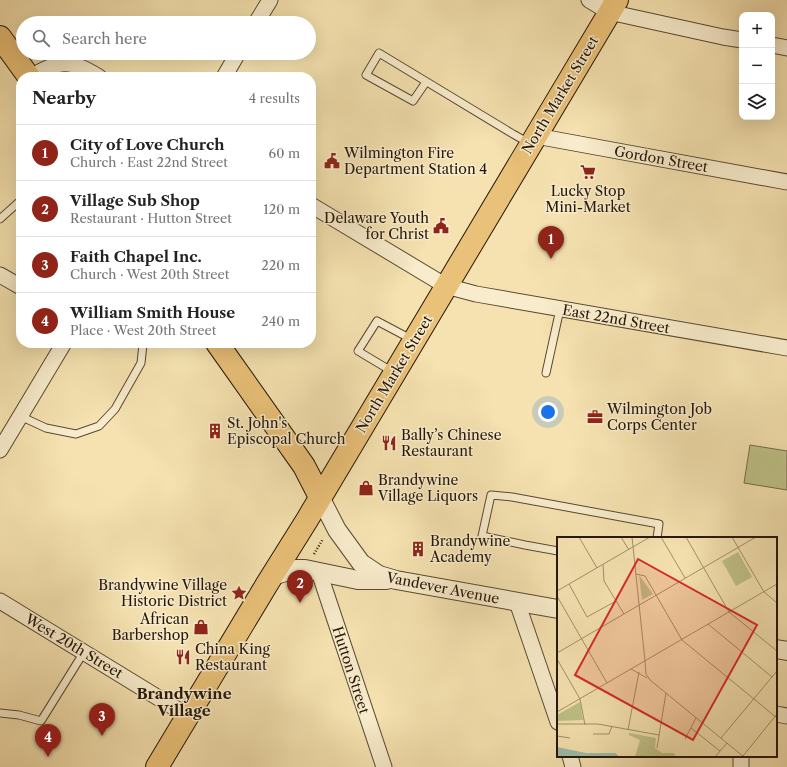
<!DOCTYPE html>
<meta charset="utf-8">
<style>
body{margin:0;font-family:"Libre Caslon Text",serif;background:#f6f6f6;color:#222}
.controls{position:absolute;right:12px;top:12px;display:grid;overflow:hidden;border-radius:8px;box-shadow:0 4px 16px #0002}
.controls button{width:36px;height:36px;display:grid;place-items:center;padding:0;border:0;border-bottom:1px solid #e0e0e0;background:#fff;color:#222;font:20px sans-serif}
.you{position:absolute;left:548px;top:412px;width:14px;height:14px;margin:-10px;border:3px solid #fff;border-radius:50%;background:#1a73e8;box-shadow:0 0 0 6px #1a73e833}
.badge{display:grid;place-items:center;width:26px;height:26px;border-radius:50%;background:#8f2418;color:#fff;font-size:13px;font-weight:700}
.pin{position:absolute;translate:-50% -33px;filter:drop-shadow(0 1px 2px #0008)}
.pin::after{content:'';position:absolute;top:21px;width:14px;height:12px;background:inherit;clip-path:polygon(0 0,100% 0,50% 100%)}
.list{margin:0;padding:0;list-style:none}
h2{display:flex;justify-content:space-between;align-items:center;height:52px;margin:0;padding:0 16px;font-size:17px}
h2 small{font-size:13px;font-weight:400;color:#767676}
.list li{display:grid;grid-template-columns:26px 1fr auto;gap:12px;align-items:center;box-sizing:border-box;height:56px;padding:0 16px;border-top:1px solid #e0e0e0}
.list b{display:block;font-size:15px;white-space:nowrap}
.list p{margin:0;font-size:13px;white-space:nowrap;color:#767676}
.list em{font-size:13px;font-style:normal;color:#767676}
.icon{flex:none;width:22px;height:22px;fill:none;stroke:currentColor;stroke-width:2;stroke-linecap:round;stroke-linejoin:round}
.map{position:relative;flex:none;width:787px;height:767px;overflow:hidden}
.search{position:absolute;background:#fff;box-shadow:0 4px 16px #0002;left:16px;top:16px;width:300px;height:44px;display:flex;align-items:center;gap:10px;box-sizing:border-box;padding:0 14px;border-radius:22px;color:#767676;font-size:15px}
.panel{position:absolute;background:#fff;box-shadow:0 4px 16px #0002;left:16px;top:72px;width:300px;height:276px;border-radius:16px}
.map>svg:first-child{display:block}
.green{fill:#bfc288;stroke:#726c48}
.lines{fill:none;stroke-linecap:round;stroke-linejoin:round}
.service-casing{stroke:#594931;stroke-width:9}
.minor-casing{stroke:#594931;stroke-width:17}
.tertiary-casing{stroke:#594931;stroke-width:20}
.primary-casing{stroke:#251607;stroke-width:24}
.path{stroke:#251607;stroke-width:2.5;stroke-dasharray:1 2;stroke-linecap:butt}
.service{stroke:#f8eccc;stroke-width:7}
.minor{stroke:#f8eccc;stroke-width:15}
.tertiary{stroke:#f8eccc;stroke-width:18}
.primary{stroke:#eac178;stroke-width:22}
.labels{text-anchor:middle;stroke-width:3;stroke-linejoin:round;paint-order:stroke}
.street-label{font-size:14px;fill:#251607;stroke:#f8eccc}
.poi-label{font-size:14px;fill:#251607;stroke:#f8eccc;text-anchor:start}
.neighbourhood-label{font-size:15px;font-weight:bold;fill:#251607;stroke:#f8eccc}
.inset-road{fill:none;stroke:#a2906c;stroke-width:1}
.view{fill:#d62828;fill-opacity:0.15;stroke:#d62828;stroke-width:2}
.inset-edge{fill:none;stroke:#251607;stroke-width:2}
</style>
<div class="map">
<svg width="787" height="767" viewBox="0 0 787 767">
<rect width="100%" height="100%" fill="#f5e2b0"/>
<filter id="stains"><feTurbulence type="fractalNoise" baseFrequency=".005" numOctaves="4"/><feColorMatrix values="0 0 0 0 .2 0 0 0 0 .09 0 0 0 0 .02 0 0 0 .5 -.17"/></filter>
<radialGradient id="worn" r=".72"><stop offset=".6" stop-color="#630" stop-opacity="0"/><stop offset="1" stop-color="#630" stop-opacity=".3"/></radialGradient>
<!-- green -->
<polygon class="green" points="750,445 787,451 787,490 744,483"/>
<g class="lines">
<defs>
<g id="service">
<polyline points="426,82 413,101 366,75 379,53 513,134 529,143"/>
<polyline points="0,219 21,200"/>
<polyline points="393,372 358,351 377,321 411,339"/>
<polyline points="546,373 560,309"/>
<polyline points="20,416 46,428 76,434 99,426 115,409 141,363 143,344 142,343"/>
<polyline points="558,551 525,545 482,536 491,495 512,497 659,524 657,538"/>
<polyline points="0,713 19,715 41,721 84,652"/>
</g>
<g id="minor">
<polyline points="589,0 609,12 723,37 742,40"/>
<polyline points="256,23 270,0"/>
<polyline points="772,45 787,48"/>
<path d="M31 77C60 59 71 60 99 77"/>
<polyline points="224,77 238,53"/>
<polyline points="536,136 787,182"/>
<polyline points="311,205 446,286 476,294 787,348"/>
<polyline points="0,275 21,287"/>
<polyline points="0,450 64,343"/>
<polyline points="319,572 384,767"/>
<polyline points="0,601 188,716"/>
<polyline points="517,602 558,722"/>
<polyline points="776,714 787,716"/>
<polyline points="570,756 573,767"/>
<polyline points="741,756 741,767"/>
</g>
<g id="tertiary">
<polyline points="320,497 337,530 361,563 379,575 396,580 558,609"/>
<polyline points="272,576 296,569 305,569 358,580 387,580"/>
<polyline points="776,649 787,651"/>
</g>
<g id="primary">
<polyline points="0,37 29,77"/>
<polyline points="217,343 304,466 320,497"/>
<polyline points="157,767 267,584 307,520 617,0"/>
</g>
</defs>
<!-- service casing -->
<use href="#service" class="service-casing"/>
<!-- minor casing -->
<use href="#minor" class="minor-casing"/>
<!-- tertiary casing -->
<use href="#tertiary" class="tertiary-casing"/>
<!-- primary casing -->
<use href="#primary" class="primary-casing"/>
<!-- path -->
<polyline class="path" points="314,554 323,539"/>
<!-- service -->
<use href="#service" class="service"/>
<!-- minor -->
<use href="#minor" class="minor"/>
<!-- tertiary -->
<use href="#tertiary" class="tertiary"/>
<!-- primary -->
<use href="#primary" class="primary"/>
</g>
<!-- icons -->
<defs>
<symbol id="civic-bare" viewBox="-9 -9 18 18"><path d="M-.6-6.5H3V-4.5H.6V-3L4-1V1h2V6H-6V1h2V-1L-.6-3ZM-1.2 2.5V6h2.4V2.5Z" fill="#8f2418" stroke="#f8eccc" stroke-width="2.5" paint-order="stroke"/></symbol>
<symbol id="supermarket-bare" viewBox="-9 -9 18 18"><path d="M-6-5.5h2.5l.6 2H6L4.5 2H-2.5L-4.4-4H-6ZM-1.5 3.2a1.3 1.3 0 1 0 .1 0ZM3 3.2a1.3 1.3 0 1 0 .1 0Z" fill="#8f2418" stroke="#f8eccc" stroke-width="2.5" paint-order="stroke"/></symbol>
<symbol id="office-bare" viewBox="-9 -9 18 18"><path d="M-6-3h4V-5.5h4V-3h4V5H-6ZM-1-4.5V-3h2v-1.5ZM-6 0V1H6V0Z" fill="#8f2418" stroke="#f8eccc" stroke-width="2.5" paint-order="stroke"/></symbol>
<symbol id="building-bare" viewBox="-9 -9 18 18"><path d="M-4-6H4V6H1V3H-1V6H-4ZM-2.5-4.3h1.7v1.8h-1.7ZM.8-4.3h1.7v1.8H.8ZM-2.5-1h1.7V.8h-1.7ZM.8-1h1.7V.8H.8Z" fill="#8f2418" stroke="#f8eccc" stroke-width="2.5" paint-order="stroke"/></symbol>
<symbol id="restaurant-bare" viewBox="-9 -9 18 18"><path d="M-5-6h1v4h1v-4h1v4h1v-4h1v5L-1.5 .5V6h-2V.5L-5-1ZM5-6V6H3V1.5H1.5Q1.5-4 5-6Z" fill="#8f2418" stroke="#f8eccc" stroke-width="2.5" paint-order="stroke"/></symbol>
<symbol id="shop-bare" viewBox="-9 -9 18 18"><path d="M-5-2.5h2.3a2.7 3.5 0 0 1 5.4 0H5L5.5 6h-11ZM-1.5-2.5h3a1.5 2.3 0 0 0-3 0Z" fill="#8f2418" stroke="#f8eccc" stroke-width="2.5" paint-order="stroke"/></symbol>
<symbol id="sight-bare" viewBox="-9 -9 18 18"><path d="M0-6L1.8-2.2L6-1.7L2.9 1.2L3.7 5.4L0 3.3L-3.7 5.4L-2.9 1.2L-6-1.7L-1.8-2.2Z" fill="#8f2418" stroke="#f8eccc" stroke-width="2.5" paint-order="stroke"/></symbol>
</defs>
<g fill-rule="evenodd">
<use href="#civic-bare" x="321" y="150" width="22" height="22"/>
<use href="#supermarket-bare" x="577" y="161" width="22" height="22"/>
<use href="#civic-bare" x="430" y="215" width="22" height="22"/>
<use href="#office-bare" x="584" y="406" width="22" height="22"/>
<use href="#building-bare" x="204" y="420" width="22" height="22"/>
<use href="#restaurant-bare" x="378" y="432" width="22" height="22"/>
<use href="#shop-bare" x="355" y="477" width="22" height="22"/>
<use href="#building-bare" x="407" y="538" width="22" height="22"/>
<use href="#sight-bare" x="228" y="582" width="22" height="22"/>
<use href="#shop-bare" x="190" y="616" width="22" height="22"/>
<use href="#restaurant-bare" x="172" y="646" width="22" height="22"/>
</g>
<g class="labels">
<!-- street labels -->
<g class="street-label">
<text transform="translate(560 95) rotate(-59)" y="5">North Market Street</text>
<text transform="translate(661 159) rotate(10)" y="5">Gordon Street</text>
<text transform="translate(616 319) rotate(10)" y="5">East 22nd Street</text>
<text transform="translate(394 374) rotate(-59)" y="5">North Market Street</text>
<text transform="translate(443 588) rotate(11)" y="5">Vandever Avenue</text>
<text transform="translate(74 646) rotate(31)" y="5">West 20th Street</text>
<text transform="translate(351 670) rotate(72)" y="5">Hutton Street</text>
</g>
<!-- poi labels -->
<g class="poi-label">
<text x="344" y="158">Wilmington Fire<tspan x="344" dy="16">Department Station 4</tspan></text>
<text x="588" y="196" text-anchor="middle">Lucky Stop<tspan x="588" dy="16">Mini-Market</tspan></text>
<text x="429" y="223" text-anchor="end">Delaware Youth<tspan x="429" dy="16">for Christ</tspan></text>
<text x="607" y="414">Wilmington Job<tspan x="607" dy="16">Corps Center</tspan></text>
<text x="227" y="428">St. John's<tspan x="227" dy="16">Episcopal Church</tspan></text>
<text x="401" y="440">Bally’s Chinese<tspan x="401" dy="16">Restaurant</tspan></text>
<text x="378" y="485">Brandywine<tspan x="378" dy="16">Village Liquors</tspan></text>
<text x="430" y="546">Brandywine<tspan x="430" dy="16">Academy</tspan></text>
<text x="227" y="590" text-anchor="end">Brandywine Village<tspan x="227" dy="16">Historic District</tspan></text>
<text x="189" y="624" text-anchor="end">African<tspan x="189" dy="16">Barbershop</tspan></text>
<text x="195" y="654">China King<tspan x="195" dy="16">Restaurant</tspan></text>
</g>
<!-- neighbourhood labels -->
<g class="neighbourhood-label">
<text x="184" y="699">Brandywine<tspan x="184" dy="17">Village</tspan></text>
</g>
</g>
<!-- overview -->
<g transform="translate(557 537)">
<rect width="220" height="220" fill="#f5e2b0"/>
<path d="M181 15 195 40 179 49 165 24ZM82 38 96 57 85 63ZM23 165 26 183 0 184V178ZM72 196 99 201 98 211 105 216H117L119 220H78L83 203 72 198Z" fill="#bfc288"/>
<path d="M0 210 29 216H58L63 220H0Z" fill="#9cbeab"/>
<path class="inset-road" d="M22 0 40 31M64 0 72 13M75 0 88 124M104 0 128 41M129 0 172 75 220 114M175 0 207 55 220 66M46 27 47 44 67 77M79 37 88 39 125 103 220 181M12 47 30 80 59 64M0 54 93 0M0 59 50 146M151 87 215 140M0 116 199 0M0 122 23 162 28 188M88 124 89 137 93 143 187 220M74 132 90 141M0 175 220 47M0 187H41L102 198M134 191 163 214M71 193 82 135M36 197H52L55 189M0 199 13 201M164 201 220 134M128 202 139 181M100 211 109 156M186 219 220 177M158 220 170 206"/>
<path class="view" d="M81 22 200 88 136 203 18 138Z"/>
<rect width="220" height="220" class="inset-edge"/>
</g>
<rect width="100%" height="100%" filter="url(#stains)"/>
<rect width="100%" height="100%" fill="url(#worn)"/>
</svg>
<div class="controls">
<button>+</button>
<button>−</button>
<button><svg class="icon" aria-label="layers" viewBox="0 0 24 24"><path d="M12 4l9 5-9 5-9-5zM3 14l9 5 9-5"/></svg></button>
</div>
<div class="you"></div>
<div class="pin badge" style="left:551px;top:259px">1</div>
<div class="pin badge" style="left:300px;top:603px">2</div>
<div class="pin badge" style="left:102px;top:736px">3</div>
<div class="pin badge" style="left:48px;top:757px">4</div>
<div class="search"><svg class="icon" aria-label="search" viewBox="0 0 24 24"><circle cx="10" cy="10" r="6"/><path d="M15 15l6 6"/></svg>Search here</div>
<section class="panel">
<h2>Nearby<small>4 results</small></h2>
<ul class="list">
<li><span class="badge">1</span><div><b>City of Love Church</b><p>Church · East 22nd Street</p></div><em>60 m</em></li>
<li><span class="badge">2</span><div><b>Village Sub Shop</b><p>Restaurant · Hutton Street</p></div><em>120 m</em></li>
<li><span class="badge">3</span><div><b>Faith Chapel Inc.</b><p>Church · West 20th Street</p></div><em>220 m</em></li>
<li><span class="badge">4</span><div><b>William Smith House</b><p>Place · West 20th Street</p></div><em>240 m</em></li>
</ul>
</section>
</div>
